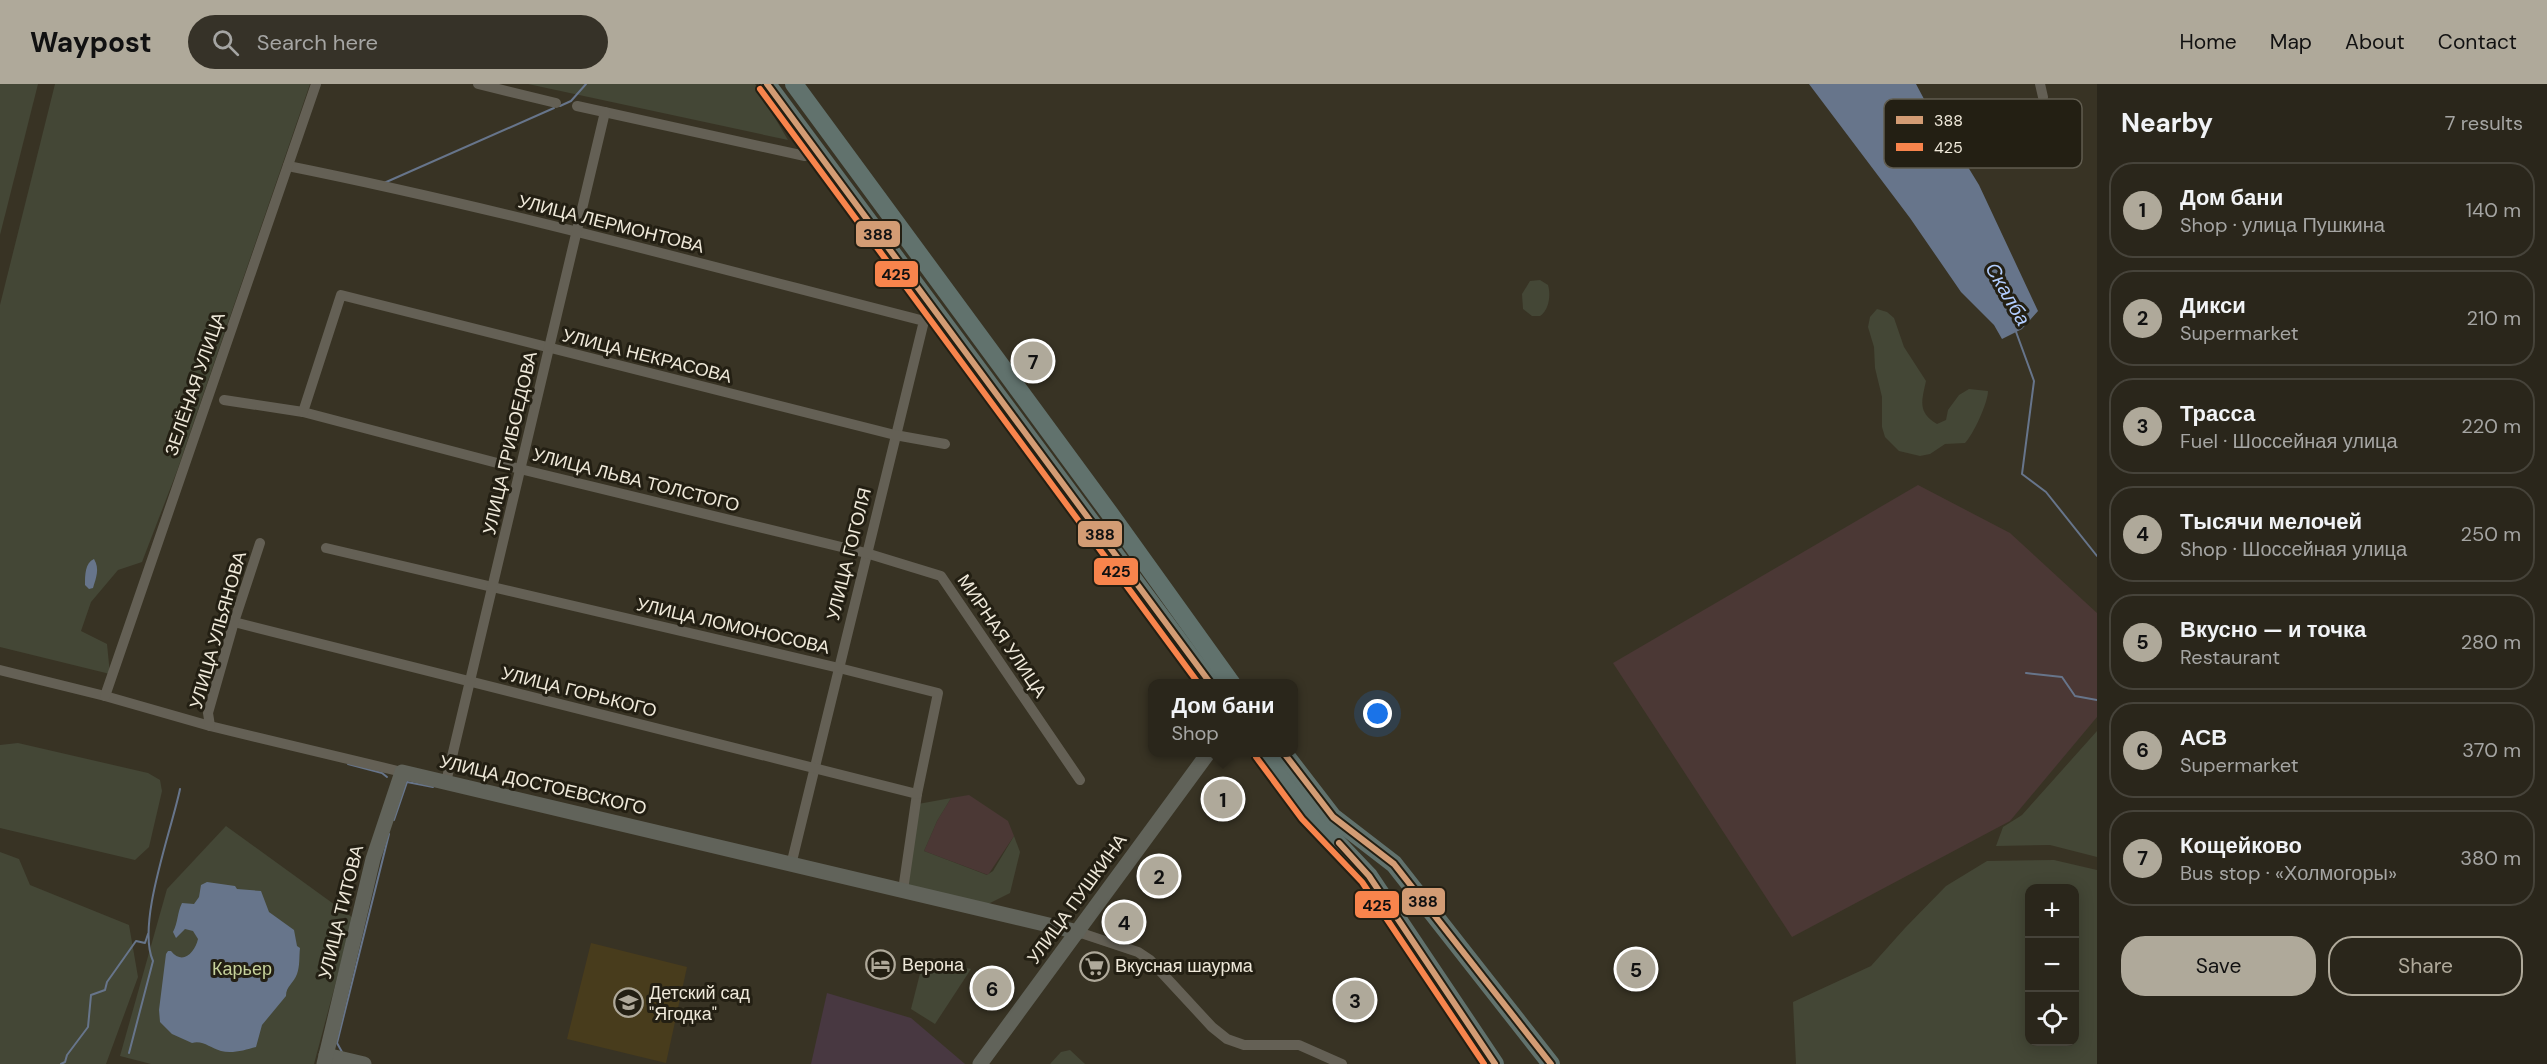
<!DOCTYPE html>
<meta charset="utf-8">
<style>
body{margin:0;font-family:"DM Sans",sans-serif;background:#363228;color:#f1f3f6}
.controls{position:absolute;right:18px;bottom:18px;display:grid;overflow:hidden;border-radius:12px;box-shadow:0 3px 15px #0003}
.controls button{width:54px;height:54px;display:grid;place-items:center;padding:0;border:0;border-bottom:2px solid #46433a;background:#2a261b;color:#f1f3f6;font:30px sans-serif}
.you{position:absolute;left:1378px;top:630px;width:21px;height:21px;margin:-15px;border:4px solid #fff;border-radius:50%;background:#1a73e8;box-shadow:0 0 0 9px #1a73e833}
.badge{display:grid;place-items:center;width:39px;height:39px;border-radius:50%;background:#afa99a;color:#111;font-size:20px;font-weight:700}
.pin{position:absolute;translate:-50% -50%;border:3px solid #fff;box-shadow:0 2px 6px #0006}
.popup{position:absolute;left:1148px;top:595px;width:150px;height:78px;box-sizing:border-box;display:grid;place-content:center;border-radius:12px;background:#2a261b;filter:drop-shadow(0 2px 4px #0005);font-size:20px;white-space:nowrap;color:#a5a5a3}
.popup b{font-size:22px;color:#f1f3f6}
.popup::after{content:'';position:absolute;left:50%;top:100%;margin-left:-12px;border:12px solid transparent;border-top-color:#2a261b}
.list{margin:0;padding:0;list-style:none}
h2{display:flex;justify-content:space-between;align-items:center;height:78px;margin:0;padding:0 24px;font-size:26px}
h2 small{font-size:20px;font-weight:400;color:#a5a5a3}
.list li{display:grid;grid-template-columns:39px 1fr auto;gap:18px;align-items:center;box-sizing:border-box;height:96px;margin:0 12px 12px;padding:0 12px;border:2px solid #46433a;border-radius:24px}
.list b{display:block;font-size:22px;white-space:nowrap}
.list p{margin:0;font-size:20px;white-space:nowrap;color:#a5a5a3}
.list em{font-size:20px;font-style:normal;color:#a5a5a3}
.actions{display:flex;gap:12px;padding:18px 24px}
.actions a{flex:1;padding:14px 0;border:2px solid #afa99a;border-radius:24px;text-align:center;font-size:21px;color:#afa99a}
.actions .main{background:#afa99a;color:#111}
.icon{flex:none;width:33px;height:33px;fill:none;stroke:currentColor;stroke-width:2;stroke-linecap:round;stroke-linejoin:round}
.map{position:relative;flex:none;width:2097px;height:980px;overflow:hidden}
header{display:flex;align-items:center;gap:36px;box-sizing:border-box;height:84px;padding:0 30px;background:#afa99a;color:#111}
header strong{font-size:28px}
nav{display:flex;gap:33px;margin-inline-start:auto;font-size:21px}
.search{width:420px;height:54px;background:#363228;display:flex;align-items:center;gap:15px;box-sizing:border-box;padding:0 21px;border-radius:33px;color:#a5a5a3;font-size:22px}
main{display:flex}
aside{flex:1;background:#2a261b}
.map>svg:first-child{display:block}
.commercial{fill:#483841}
.industrial{fill:#4b3835}
.built{fill:#483c1c}
.green{fill:#444736;fill-rule:evenodd}
.water{fill:#67758b}
.lines{fill:none;stroke-linecap:round;stroke-linejoin:round}
.stream{stroke:#67758b;stroke-width:2}
.street{stroke:#646055;stroke-width:10}
.secondary{stroke:#61635a;stroke-width:15}
.highway{stroke:#61726d;stroke-width:18}
.bus-1-casing{stroke:#231f13;stroke-width:10}
.bus-2-casing{stroke:#231f13;stroke-width:10}
.bus-1{stroke:#d39c74;stroke-width:6}
.bus-2{stroke:#f8844c;stroke-width:6}
.labels{text-anchor:middle;stroke-width:6;stroke-linejoin:round;paint-order:stroke}
.street-label{font-size:18px;fill:#efe9da;stroke:#231f13}
.poi-label{font-size:18px;fill:#efe9da;stroke:#231f13;text-anchor:start}
.park-label{font-size:18px;fill:#c5d19a;stroke:#231f13}
.water-label{font-size:20px;font-style:italic;fill:#b2cdfe;stroke:#231f13}
.key{fill:#231f13;stroke:#605c4f;stroke-width:1.5}
.key-label{font-size:16px;fill:#efe9da}
.line-badge{stroke:#231f13;stroke-width:2}
.pale-badge-label{font-size:16px;text-anchor:middle;font-weight:bold;fill:#111}
</style>
<header>
<strong>Waypost</strong>
<div class="search"><svg class="icon" aria-label="search" viewBox="0 0 24 24"><circle cx="10" cy="10" r="6"/><path d="M15 15l6 6"/></svg>Search here</div>
<nav><a>Home</a><a>Map</a><a>About</a><a>Contact</a></nav>
</header>
<main>
<div class="map">
<svg width="2097" height="980" viewBox="0 0 2097 980">
<rect width="100%" height="100%" fill="#383324"/>
<!-- commercial -->
<polygon class="commercial" points="827,909 911,934 965,980 811,980"/>
<!-- industrial -->
<g class="industrial">
<polygon points="1918,401 2010,449 2097,529 2097,633 2010,737 1792,853 1613,579"/>
<polygon points="969,711 1008,737 1014,752 988,791 924,767 937,737 951,714"/>
</g>
<!-- built -->
<polygon class="built" points="591,859 687,883 666,979 567,955"/>
<!-- green -->
<g class="green">
<polygon points="0,0 38,0 0,151"/>
<polygon points="55,0 310,0 177,387 142,478 118,486 91,518 81,547 107,560 110,590 0,563 0,221"/>
<polygon points="528,0 755,0 788,56"/>
<path d="M1540 196 1548 201C1551 211 1549 226 1540 232H1532L1523 225 1522 210 1530 197Z"/>
<path d="M1877 225 1887 228 1894 234 1904 263 1926 297C1922 316 1917 328 1937 340L1946 336 1948 326 1959 311 1969 305 1988 307C1988 319 1973 351 1965 359L1945 360 1930 370 1920 372 1899 367 1885 353 1882 343V313L1875 284 1874 263 1868 243 1870 233Z"/>
<polygon points="2097,647 2097,773 2050,761 1996,762 2003,743 2022,731"/>
<polygon points="18,659 148,689 160,696 162,707 149,763 135,776 0,744 0,661"/>
<polygon points="951,714 937,737 924,767 987,791 993,787 1014,752 1020,768 1010,809 986,821 908,801 918,720"/>
<polygon points="226,742 353,834 314,980 151,980 120,972 167,805"/>
<polygon points="0,768 19,775 30,801 129,841 138,893 106,980 0,980"/>
<path d="M2054 776 2097 786V980H1796L1793 918 1871 882 1905 844 1946 802 1987 777ZM2030 804H2074V958H2030Z"/>
<polygon points="924,874 971,885 935,940 911,925"/>
<polygon points="1070,966 1085,980 1050,980 1061,968"/>
</g>
<!-- water -->
<g class="water">
<polygon points="1809,0 1916,0 1948,60 1960,70 1979,101 2038,227 2022,245 2002,255 1994,241 1961,208 1910,134"/>
<path d="M94 475C100 485 96 494 93 504L89 505 85 501C85 491 85 479 94 475Z"/>
<path d="M207 798 235 802 237 805 261 807 269 828 294 846 297 862 300 864C299 873 300 882 297 890 294 899 286 902 286 912L262 941 256 963C245 966 232 970 221 967 210 964 203 956 192 959L172 950 160 938 159 926 166 870 168 867H171C183 882 195 868 198 855L193 847 185 845 176 854 173 848C178 839 177 829 182 819L194 820 199 813 201 801Z"/>
</g>
<g class="lines">
<!-- stream -->
<g class="stream">
<polyline points="560,22 571,17 586,0"/>
<polyline points="384,99 554,24"/>
<polyline points="2015,245 2034,297 2022,390 2046,408 2097,472"/>
<polyline points="2026,589 2062,593 2075,612 2097,616"/>
<polyline points="348,680 382,689 387,693"/>
<polyline points="394,736 407,698 433,703"/>
<polyline points="342,968 337,959 389,750"/>
<path d="M129 969 153 877C136 840 172 745 180 705"/>
<polyline points="61,980 65,978 67,971 88,943 91,911 105,906 107,898 136,857 145,859 148,850"/>
</g>
<!-- street -->
<g class="street">
<polyline points="478,0 556,19"/>
<polyline points="2040,0 2043,13"/>
<polyline points="577,22 805,72"/>
<path d="M288 82C502 125 713 183 924 237L791 781"/>
<polyline points="224,316 303,328 520,385 866,469 941,492 1080,696"/>
<polyline points="303,328 341,211 895,351 945,360"/>
<polyline points="326,464 839,584 938,609 917,710 903,806"/>
<polyline points="234,538 917,710"/>
<polyline points="0,586 105,612 210,642 402,688"/>
<polyline points="105,612 316,0"/>
<polyline points="210,642 208,629 234,538 260,459"/>
<polyline points="446,698 605,28"/>
<polyline points="1078,848 1138,868 1150,876 1212,943 1227,955 1244,961 1299,961 1342,980"/>
</g>
<!-- secondary -->
<g class="secondary">
<polyline points="326,971 364,980"/>
<polyline points="324,980 373,775 402,688 1078,848"/>
<polyline points="980,980 1209,668"/>
</g>
<!-- highway -->
<g class="highway">
<polyline points="767,0 1211,600"/>
<polyline points="794,0 1113,434 1232,600"/>
<polyline points="1263,668 1309,729 1369,792 1495,980"/>
<polyline points="1283,668 1333,733 1394,780 1551,980"/>
</g>
<defs>
<g id="bus-1">
<polyline points="767,0 1211,600"/>
<polyline points="1283,668 1333,733 1394,780 1551,980"/>
<polyline points="1339,759 1369,792 1495,980"/>
</g>
<g id="bus-2">
<polyline points="760,5 1199,600"/>
<polyline points="1256,673 1302,735 1362,798 1484,980"/>
</g>
</defs>
<!-- bus-1 casing -->
<use href="#bus-1" class="bus-1-casing"/>
<!-- bus-2 casing -->
<use href="#bus-2" class="bus-2-casing"/>
<!-- bus-1 -->
<use href="#bus-1" class="bus-1"/>
<!-- bus-2 -->
<use href="#bus-2" class="bus-2"/>
</g>
<!-- icons -->
<defs>
<symbol id="hotel-ring" viewBox="-11 -11 22 22"><circle r="9.5" fill="#231f13" stroke="#afa99a" stroke-width="1.5"/><path d="M-6-4.5h1.5V1H6V5H4.5V3h-9V5H-6ZM-4 0a1.8 1.8 0 1 1 3.6 0ZM.5 0V-2.5h3Q6-2.5 6 0Z" fill="#afa99a"/></symbol>
<symbol id="supermarket-ring" viewBox="-11 -11 22 22"><circle r="9.5" fill="#231f13" stroke="#afa99a" stroke-width="1.5"/><path d="M-6-5.5h2.5l.6 2H6L4.5 2H-2.5L-4.4-4H-6ZM-1.5 3.2a1.3 1.3 0 1 0 .1 0ZM3 3.2a1.3 1.3 0 1 0 .1 0Z" fill="#afa99a"/></symbol>
<symbol id="school-ring" viewBox="-11 -11 22 22"><circle r="9.5" fill="#231f13" stroke="#afa99a" stroke-width="1.5"/><path d="M0-5L7-2L0 1L-7-2ZM-4 1L0 2.5L4 1V4Q0 6-4 4Z" fill="#afa99a"/></symbol>
</defs>
<g fill-rule="evenodd">
<use href="#hotel-ring" x="864" y="864" width="33" height="33"/>
<use href="#supermarket-ring" x="1078" y="866" width="33" height="33"/>
<use href="#school-ring" x="612" y="902" width="33" height="33"/>
</g>
<g class="labels">
<!-- street labels -->
<g class="street-label">
<text transform="translate(611 140) rotate(14)" y="6">УЛИЦА ЛЕРМОНТОВА</text>
<text transform="translate(647 272) rotate(14)" y="6">УЛИЦА НЕКРАСОВА</text>
<text transform="translate(195 300) rotate(-71)" y="6">ЗЕЛЁНАЯ УЛИЦА</text>
<text transform="translate(510 359) rotate(-77)" y="6">УЛИЦА ГРИБОЕДОВА</text>
<text transform="translate(636 396) rotate(14)" y="6">УЛИЦА ЛЬВА ТОЛСТОГО</text>
<text transform="translate(849 470) rotate(-76)" y="6">УЛИЦА ГОГОЛЯ</text>
<text transform="translate(733 542) rotate(13)" y="6">УЛИЦА ЛОМОНОСОВА</text>
<text transform="translate(218 546) rotate(-74)" y="6">УЛИЦА УЛЬЯНОВА</text>
<text transform="translate(1002 552) rotate(56)" y="6">МИРНАЯ УЛИЦА</text>
<text transform="translate(579 608) rotate(14)" y="6">УЛИЦА ГОРЬКОГО</text>
<text transform="translate(543 701) rotate(13)" y="6">УЛИЦА ДОСТОЕВСКОГО</text>
<text transform="translate(1077 815) rotate(-54)" y="6">УЛИЦА ПУШКИНА</text>
<text transform="translate(341 828) rotate(-76)" y="6">УЛИЦА ТИТОВА</text>
</g>
<!-- poi labels -->
<g class="poi-label">
<text x="902" y="887">Верона</text>
<text x="1115" y="888">Вкусная шаурма</text>
<text x="649" y="915">Детский сад<tspan x="649" dy="21">"Ягодка"</tspan></text>
</g>
<!-- park labels -->
<g class="park-label">
<text x="242" y="891">Карьер</text>
</g>
<!-- water labels -->
<g class="water-label">
<text transform="translate(2008 210) rotate(60)" y="7">Скалба</text>
</g>
</g>
<!-- legend -->
<rect x="1884" y="15" width="198" height="69" rx="9" class="key"/>
<rect x="1896" y="32" width="27" height="8" fill="#d39c74"/>
<rect x="1896" y="59" width="27" height="8" fill="#f8844c"/>
<g class="key-label">
<text x="1934" y="42">388</text>
<text x="1934" y="69">425</text>
</g>
<g class="line-badge">
<rect x="855" y="136" width="46" height="28" rx="6" fill="#d39c74"/>
<rect x="874" y="176" width="45" height="28" rx="6" fill="#f8844c"/>
<rect x="1077" y="436" width="46" height="28" rx="6" fill="#d39c74"/>
<rect x="1093" y="473" width="46" height="29" rx="6" fill="#f8844c"/>
<rect x="1401" y="803" width="45" height="29" rx="6" fill="#d39c74"/>
<rect x="1354" y="806" width="46" height="29" rx="6" fill="#f8844c"/>
</g>
<g class="pale-badge-label">
<text x="878" y="156">388</text>
<text x="896" y="196">425</text>
<text x="1100" y="456">388</text>
<text x="1116" y="493">425</text>
<text x="1423" y="823">388</text>
<text x="1377" y="827">425</text>
</g>
</svg>
<div class="controls">
<button>+</button>
<button>−</button>
<button><svg class="icon" aria-label="locate" viewBox="0 0 24 24"><circle cx="12" cy="12" r="6"/><path d="M12 2v4M12 18v4M2 12h4M18 12h4"/></svg></button>
</div>
<div class="you"></div>
<div class="pin badge" style="left:1223px;top:715px">1</div>
<div class="popup"><b>Дом бани</b>Shop</div>
<div class="pin badge" style="left:1159px;top:792px">2</div>
<div class="pin badge" style="left:1355px;top:916px">3</div>
<div class="pin badge" style="left:1124px;top:838px">4</div>
<div class="pin badge" style="left:1636px;top:885px">5</div>
<div class="pin badge" style="left:992px;top:904px">6</div>
<div class="pin badge" style="left:1033px;top:277px">7</div>
</div>
<aside>
<h2>Nearby<small>7 results</small></h2>
<ul class="list">
<li><span class="badge">1</span><div><b>Дом бани</b><p>Shop · улица Пушкина</p></div><em>140 m</em></li>
<li><span class="badge">2</span><div><b>Дикси</b><p>Supermarket</p></div><em>210 m</em></li>
<li><span class="badge">3</span><div><b>Трасса</b><p>Fuel · Шоссейная улица</p></div><em>220 m</em></li>
<li><span class="badge">4</span><div><b>Тысячи мелочей</b><p>Shop · Шоссейная улица</p></div><em>250 m</em></li>
<li><span class="badge">5</span><div><b>Вкусно — и точка</b><p>Restaurant</p></div><em>280 m</em></li>
<li><span class="badge">6</span><div><b>АСВ</b><p>Supermarket</p></div><em>370 m</em></li>
<li><span class="badge">7</span><div><b>Кощейково</b><p>Bus stop · «Холмогоры»</p></div><em>380 m</em></li>
</ul>
<div class="actions"><a class="main">Save</a><a>Share</a></div>
</aside>
</main>
